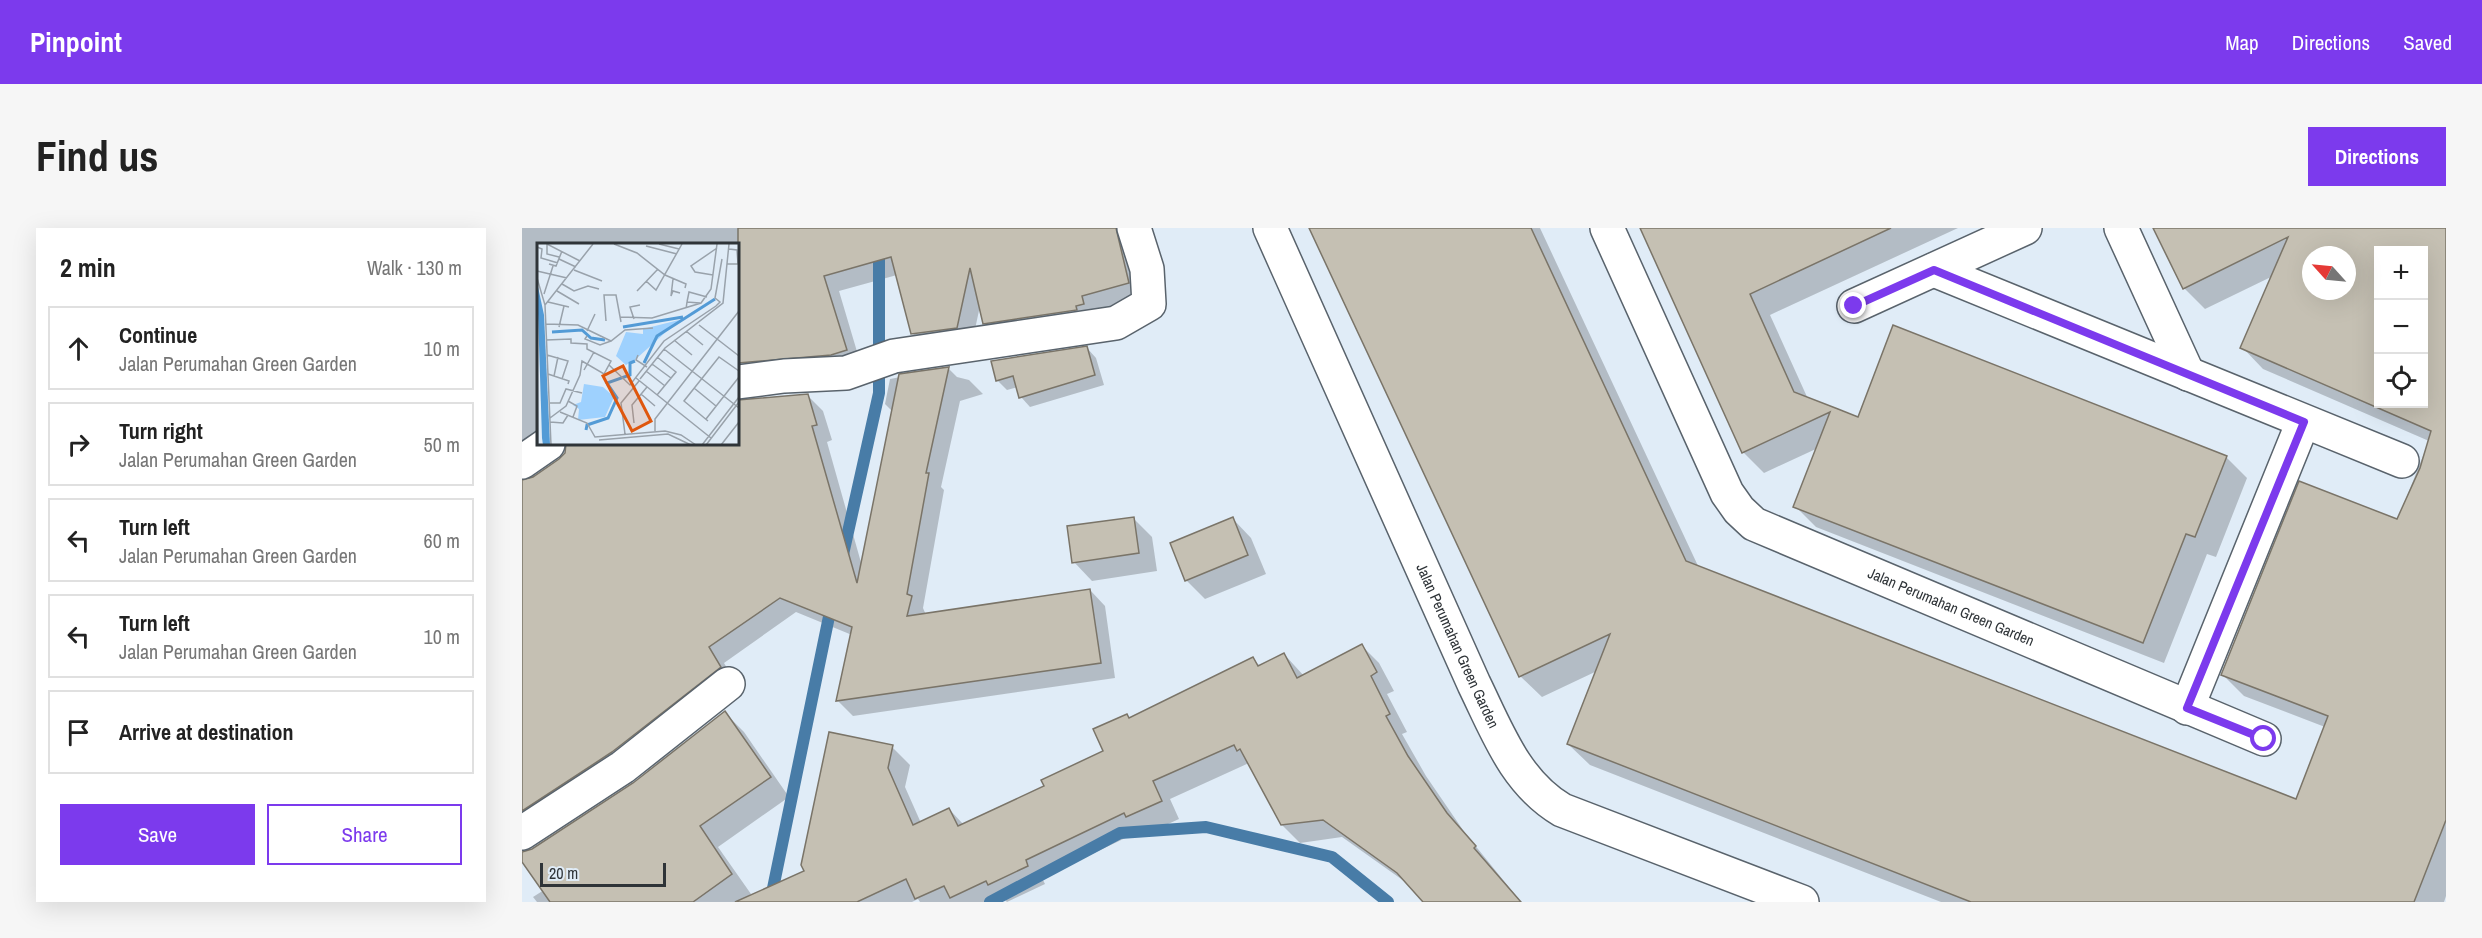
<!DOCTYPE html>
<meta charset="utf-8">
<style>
body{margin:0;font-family:"Archivo Narrow",sans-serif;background:#f6f6f6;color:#222}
.controls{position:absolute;right:18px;top:18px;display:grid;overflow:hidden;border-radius:0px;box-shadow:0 6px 24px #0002}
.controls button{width:54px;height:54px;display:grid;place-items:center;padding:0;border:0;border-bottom:2px solid #e0e0e0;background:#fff;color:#222;font:30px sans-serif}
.compass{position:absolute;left:1780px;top:18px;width:54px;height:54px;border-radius:50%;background:#fff;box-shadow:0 6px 24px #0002;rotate:297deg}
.scale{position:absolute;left:18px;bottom:15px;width:126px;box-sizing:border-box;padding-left:6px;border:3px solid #2f3438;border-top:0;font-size:16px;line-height:21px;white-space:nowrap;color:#2f3438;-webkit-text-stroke:4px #e0ecf7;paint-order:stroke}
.stop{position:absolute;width:18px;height:18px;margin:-14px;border:4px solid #7c3aed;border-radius:50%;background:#fff}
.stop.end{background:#7c3aed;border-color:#fff;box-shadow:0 2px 6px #0008}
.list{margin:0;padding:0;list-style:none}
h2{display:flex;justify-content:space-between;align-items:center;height:78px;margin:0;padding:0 24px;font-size:26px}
h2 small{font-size:20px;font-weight:400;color:#767676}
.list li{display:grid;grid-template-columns:39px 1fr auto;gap:18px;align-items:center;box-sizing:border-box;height:84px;margin:0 12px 12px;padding:0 12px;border:2px solid #e0e0e0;border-radius:0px}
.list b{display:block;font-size:22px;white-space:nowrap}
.list p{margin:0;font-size:20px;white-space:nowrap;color:#767676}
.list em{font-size:20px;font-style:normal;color:#767676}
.actions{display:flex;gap:12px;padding:18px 24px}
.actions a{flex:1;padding:14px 0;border:2px solid #7c3aed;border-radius:0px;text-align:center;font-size:21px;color:#7c3aed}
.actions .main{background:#7c3aed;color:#fff}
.icon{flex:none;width:33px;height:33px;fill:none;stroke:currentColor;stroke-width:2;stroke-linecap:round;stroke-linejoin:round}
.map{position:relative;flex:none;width:1924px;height:674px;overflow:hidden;border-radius:0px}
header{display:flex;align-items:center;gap:36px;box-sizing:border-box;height:84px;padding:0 30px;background:#7c3aed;color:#fff}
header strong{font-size:28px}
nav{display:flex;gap:33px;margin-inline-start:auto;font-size:21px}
.intro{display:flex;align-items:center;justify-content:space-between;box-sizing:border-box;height:144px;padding:0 36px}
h1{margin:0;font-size:42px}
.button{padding:15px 27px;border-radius:0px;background:#7c3aed;color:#fff;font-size:21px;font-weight:700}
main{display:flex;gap:36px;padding:0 36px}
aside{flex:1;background:#fff;border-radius:0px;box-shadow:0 6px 24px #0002}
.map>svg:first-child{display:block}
.shadow{fill:#0003;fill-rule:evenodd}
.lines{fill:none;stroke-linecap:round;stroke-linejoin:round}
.stream{stroke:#487ca7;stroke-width:12}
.building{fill:#c5c0b3;stroke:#7a7468;stroke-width:1.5;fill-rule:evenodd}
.minor-casing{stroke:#59636c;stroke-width:36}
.minor{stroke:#fff;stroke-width:33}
.route{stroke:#7c3aed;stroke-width:8}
.labels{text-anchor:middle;stroke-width:4.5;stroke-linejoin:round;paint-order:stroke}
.street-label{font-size:15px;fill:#2f3438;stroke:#e0ecf7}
.inset-river{fill:none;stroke:#539bd6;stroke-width:3}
.inset-road{fill:none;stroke:#99a2ab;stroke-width:1.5}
.view{fill:#df570e;fill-opacity:0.15;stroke:#df570e;stroke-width:3}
.inset-edge{fill:none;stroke:#2f3438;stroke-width:3}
</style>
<header>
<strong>Pinpoint</strong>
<nav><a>Map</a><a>Directions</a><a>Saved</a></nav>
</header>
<div class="intro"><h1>Find us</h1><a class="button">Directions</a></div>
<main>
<aside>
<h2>2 min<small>Walk · 130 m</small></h2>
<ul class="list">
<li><svg class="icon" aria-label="ahead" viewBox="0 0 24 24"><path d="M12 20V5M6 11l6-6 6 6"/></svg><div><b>Continue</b><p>Jalan Perumahan Green Garden</p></div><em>10 m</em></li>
<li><svg class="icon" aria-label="right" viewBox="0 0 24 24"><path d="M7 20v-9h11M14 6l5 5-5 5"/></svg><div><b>Turn right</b><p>Jalan Perumahan Green Garden</p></div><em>50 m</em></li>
<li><svg class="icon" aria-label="left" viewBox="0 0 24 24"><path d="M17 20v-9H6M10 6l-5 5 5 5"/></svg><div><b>Turn left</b><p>Jalan Perumahan Green Garden</p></div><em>60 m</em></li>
<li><svg class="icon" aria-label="left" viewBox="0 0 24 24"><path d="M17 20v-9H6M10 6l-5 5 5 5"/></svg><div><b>Turn left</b><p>Jalan Perumahan Green Garden</p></div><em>10 m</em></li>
<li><svg class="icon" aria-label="arrive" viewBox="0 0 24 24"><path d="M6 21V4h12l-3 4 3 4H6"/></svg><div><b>Arrive at destination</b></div></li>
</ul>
<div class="actions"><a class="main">Save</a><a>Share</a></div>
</aside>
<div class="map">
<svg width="1924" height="674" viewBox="0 0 1924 674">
<rect width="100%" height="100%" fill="#e0ecf7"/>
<!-- shadow -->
<g class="shadow">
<polygon points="0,0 600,0 622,70 478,111 462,95 458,78 450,115 406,121 391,106 375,47 317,63 339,137 216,160 216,16 16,16 16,216 0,239"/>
<path d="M789 0H1018L1177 340 1775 573 1803 499 1722 468 1701 447 1875 293 1907 213 1741 141 1720 119 1751 48 1683 81 1662 60 1632 0H1924V668L1922 674H1419L1068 537 1046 516 1075 443 1020 469 998 448ZM1856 22H1902V176H1856ZM1789 27H1825V63H1789Z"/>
<polygon points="1119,0 1436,0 1248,87 1286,171 1337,190 1704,229 1725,250 1694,329 1685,326 1642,435 1294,299 1273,278 1296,220 1242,245 1221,224"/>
<polygon points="565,120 574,130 582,157 508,179 499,169 496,159 485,162 475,152"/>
<polygon points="426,140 435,149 447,152 461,166 438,173 419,259 422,262 401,380 404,387 568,362 583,378 593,450 331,488 316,473 330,407 274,384 202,435 214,455 0,611 0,254 38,233 44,225 46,216 216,216 216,174 285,167 301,183 310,212 305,214 340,338 371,184 363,176 368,151"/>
<polygon points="611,290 630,309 635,343 570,353 552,334"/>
<polygon points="711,291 729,310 744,346 683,371 664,352"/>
<polygon points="840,418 857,435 872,463 865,466 885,504 880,506 904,548 943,605 999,674 903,674 889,658 820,609 778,615 760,597 727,535 648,571 657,591 624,606 620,602 520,650 523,656 485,674 482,671 475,674 398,674 396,671 390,674 272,674 263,653 284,643 370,519 388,537 383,559 399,595 427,581 442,597 524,559 583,524 608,491 731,431 738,438 762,426 782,448"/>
<polygon points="203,485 222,504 267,569 196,619 229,666 218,674 15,674 11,669 22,662 0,631 0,625 11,622 112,556"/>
</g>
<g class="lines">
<!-- stream -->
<g class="stream">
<polyline points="320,331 357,165 357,0"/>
<polyline points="253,674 249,670 310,374"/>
<polyline points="468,674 598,605 684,599 810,629 866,674"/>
</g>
</g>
<!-- building -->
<g class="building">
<polygon points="216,0 594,0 607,55 560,68 562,76 554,78 555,82 461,96 448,40 435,100 389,106 369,29 302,48 325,122 309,127 216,135"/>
<path d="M787 0H1009L1164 333 1774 571 1806 488 1699 447 1777 253 1875 291 1898 240 1909 203 1718 120 1766 9 1661 61 1631 0H1924V592L1892 674H1449L1045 516 1088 406 997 449ZM1857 22H1902V176H1857ZM1789 27H1825V63H1789Z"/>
<polygon points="1118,0 1369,0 1228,66 1272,164 1316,181 1336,189 1371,97 1705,228 1673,309 1664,306 1621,415 1271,279 1308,184 1220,225"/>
<polygon points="565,118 573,147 497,170 491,148 474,153 469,133"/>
<polygon points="427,139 404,245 407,245 385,366 390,368 385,388 568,361 579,435 314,473 330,399 258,370 187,419 199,439 90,524 0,583 0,252 11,249 37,231 43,225 44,216 216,216 216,172 286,166 295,197 290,198 335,355 377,146"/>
<polygon points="612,289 617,325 550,335 545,298"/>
<polygon points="711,289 726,327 663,353 648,315"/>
<polygon points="840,416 855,444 849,448 868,486 864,488 886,528 925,585 954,618 952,620 999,674 901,674 875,645 801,592 759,597 718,521 715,523 712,517 631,553 640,573 604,589 602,585 504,632 506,638 466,657 464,653 428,670 422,658 393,671 384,651 335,674 213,674 282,643 279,637 307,504 371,517 366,540 391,597 427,580 436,598 522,558 519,552 581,523 571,501 605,486 607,490 731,429 736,438 762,425 775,450"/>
<polygon points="203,483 249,549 178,598 210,646 171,674 28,674 0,634 0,624 10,621 111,555"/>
</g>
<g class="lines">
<defs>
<g id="minor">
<path id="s1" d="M748 0 952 456C975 503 993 554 1040 582L1280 674"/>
<path id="s2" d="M1085 0 1205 265 1217 282 1232 296 1742 511"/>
<polyline points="1599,0 1666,146"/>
<polyline points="1412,42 1880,233"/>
<polyline points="1332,78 1503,0"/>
<polyline points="216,154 262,148 324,145 372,128 594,95 627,76 625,41 612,0"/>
<polyline points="0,234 26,216"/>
<polyline points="1665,480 1781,194"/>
<polyline points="0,605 101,539 206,456"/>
</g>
</defs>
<!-- minor casing -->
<use href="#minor" class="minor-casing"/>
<!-- minor -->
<use href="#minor" class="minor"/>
</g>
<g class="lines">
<!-- route -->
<polyline class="route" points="1332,78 1412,42 1782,194 1665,480 1742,511"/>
</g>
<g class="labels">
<!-- street labels -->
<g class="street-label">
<text dy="5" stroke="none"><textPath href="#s2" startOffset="546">Jalan Perumahan Green Garden</textPath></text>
<text dy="5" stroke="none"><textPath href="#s1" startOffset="458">Jalan Perumahan Green Garden</textPath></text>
</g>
</g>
<!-- overview -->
<g transform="translate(15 15)">
<rect width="202" height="202" fill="#e0ecf7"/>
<path d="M142 77 99 116 89 122 79 113 89 89 106 91V86ZM47 141 66 144 77 154 68 174 41 177 42 166 36 162 44 159Z" fill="#9ed1fe"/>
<path d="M0 39 7 72 13 202H6L5 195Z" fill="#539bd6"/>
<path class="inset-river" d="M86 84 146 74M15 89 45 87 54 95 68 97M107 120 120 93 178 56M49 187 50 182 71 175 80 155 70 140 93 132V120L98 118"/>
<path class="inset-road" d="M77 1 100 10 128 32 149 41 148 45M122 1 142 6M109 3 140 11M0 4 5 6 4 15 21 20M22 14 10 11V1L43 18M22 16 39 24M12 21 19 23 25 8M190 21H201L200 7 192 6M37 27 65 38M0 28 30 35M176 32 158 29 154 23 180 5M0 35 8 62 14 202M136 36 134 53 136 48 143 50M109 38 119 47 145 1M25 41 37 48 51 43 62 46M20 48 42 61M100 48 121 26M7 51 16 23M11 59 32 64M150 59 152 49 170 54M8 62 56 1M149 66 150 59 163 60M83 74 115 75 164 60 174 46 180 1M97 76 93 64 103 62M69 78 67 52H79L84 79M9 81 41 82 74 98 88 87 116 85M162 82 202 113M22 84 27 63M50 88 58 71M149 88 166 102M50 93 48 96 63 102 74 98M9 97 34 96V100L50 101V106L74 118 67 131 45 118 43 132 29 163 13 175M137 97 155 112M0 102 1 202M127 106 202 165M10 112 31 118 25 136M101 112 99 117 110 124M120 114 139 129 120 152M115 121 134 135M72 122 93 142 127 98 179 63 183 59 178 55 185 16M47 127 57 109M109 128 128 143M11 131 32 138 31 141M17 133 21 114M99 135 174 195M103 136 128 105 186 60 192 1M157 145 179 163M104 151 118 163M31 158 40 163 36 174M13 160H23L29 146 45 150M23 169 50 180 58 194 128 188 144 192 159 202M169 176 202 134M171 178 147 158 182 114 202 128M13 179 26 180 31 172M97 180 95 162 110 144M118 188V176L202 68M88 191 84 160 102 138M62 197 131 191 154 202M165 202 202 154M169 202 202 159M184 202 202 179"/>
<path class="view" d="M86 123 114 178 95 188 66 133Z"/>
<rect width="202" height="202" class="inset-edge"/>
</g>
</svg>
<div class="controls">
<button>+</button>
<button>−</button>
<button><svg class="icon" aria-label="locate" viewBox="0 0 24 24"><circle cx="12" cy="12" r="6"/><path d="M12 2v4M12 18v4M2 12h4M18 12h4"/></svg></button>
</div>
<svg class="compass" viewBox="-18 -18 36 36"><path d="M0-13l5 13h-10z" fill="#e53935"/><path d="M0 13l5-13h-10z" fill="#767676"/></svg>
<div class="scale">20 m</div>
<div class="stop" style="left:1742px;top:511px"></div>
<div class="stop end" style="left:1332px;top:78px"></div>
</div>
</main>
